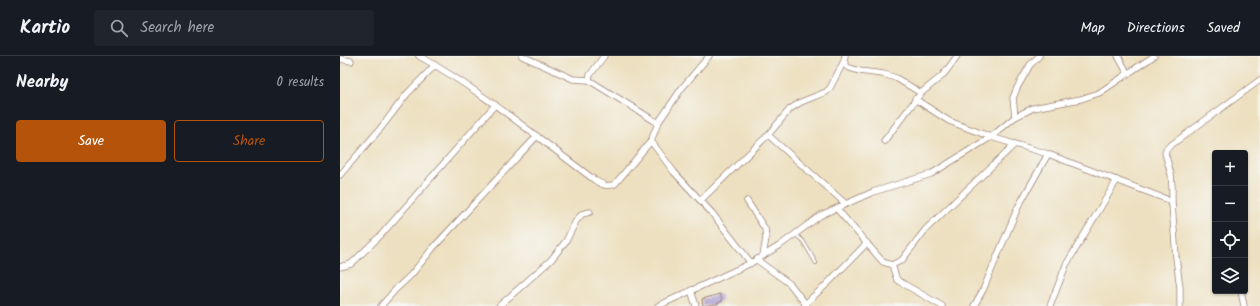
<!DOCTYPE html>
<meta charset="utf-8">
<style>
body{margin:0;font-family:Kalam,sans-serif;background:#20242c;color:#f1f3f6}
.controls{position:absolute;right:12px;bottom:12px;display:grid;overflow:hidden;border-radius:4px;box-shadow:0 1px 3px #0004}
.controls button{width:36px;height:36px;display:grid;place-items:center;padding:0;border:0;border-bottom:1px solid #363941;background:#171b24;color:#f1f3f6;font:20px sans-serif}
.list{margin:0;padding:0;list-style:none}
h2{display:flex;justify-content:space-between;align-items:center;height:52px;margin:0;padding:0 16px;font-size:17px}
h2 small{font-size:13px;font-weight:400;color:#9ea1a6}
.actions{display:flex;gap:8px;padding:12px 16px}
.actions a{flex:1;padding:9px 0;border:1px solid #b45309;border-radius:4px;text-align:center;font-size:14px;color:#b45309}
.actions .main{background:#b45309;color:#fff}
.icon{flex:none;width:22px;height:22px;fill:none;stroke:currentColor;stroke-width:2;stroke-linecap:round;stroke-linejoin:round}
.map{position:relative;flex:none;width:920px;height:250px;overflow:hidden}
header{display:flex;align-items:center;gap:24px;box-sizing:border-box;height:56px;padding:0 20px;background:#171b24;border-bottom:1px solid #363941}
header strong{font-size:19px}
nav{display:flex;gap:22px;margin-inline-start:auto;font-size:14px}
.search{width:280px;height:36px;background:#20242c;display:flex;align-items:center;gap:10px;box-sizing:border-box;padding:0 14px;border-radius:4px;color:#9ea1a6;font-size:15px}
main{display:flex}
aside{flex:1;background:#171b24}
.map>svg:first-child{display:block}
.building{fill:#ac9ed2}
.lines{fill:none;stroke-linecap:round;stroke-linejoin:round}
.service-casing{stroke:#9c8076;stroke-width:4}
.minor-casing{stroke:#9c8076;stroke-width:7}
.service{stroke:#fff;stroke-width:2.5}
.minor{stroke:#fff;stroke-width:5.5}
</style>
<header>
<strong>Kartio</strong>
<div class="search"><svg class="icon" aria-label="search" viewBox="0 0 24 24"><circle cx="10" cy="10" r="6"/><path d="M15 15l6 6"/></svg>Search here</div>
<nav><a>Map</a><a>Directions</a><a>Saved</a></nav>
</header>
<main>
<aside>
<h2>Nearby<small>0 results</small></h2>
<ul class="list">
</ul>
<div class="actions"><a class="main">Save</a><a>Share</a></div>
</aside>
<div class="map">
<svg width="920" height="250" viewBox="0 0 920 250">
<rect width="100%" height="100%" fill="#f6f6f2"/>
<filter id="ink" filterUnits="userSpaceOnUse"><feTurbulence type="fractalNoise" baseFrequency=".025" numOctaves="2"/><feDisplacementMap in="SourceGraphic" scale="8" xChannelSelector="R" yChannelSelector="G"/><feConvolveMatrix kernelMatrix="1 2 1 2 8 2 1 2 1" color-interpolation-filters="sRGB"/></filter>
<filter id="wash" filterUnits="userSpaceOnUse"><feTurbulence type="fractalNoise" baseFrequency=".012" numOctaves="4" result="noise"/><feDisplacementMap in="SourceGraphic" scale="16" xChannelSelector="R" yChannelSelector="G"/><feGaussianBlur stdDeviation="0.9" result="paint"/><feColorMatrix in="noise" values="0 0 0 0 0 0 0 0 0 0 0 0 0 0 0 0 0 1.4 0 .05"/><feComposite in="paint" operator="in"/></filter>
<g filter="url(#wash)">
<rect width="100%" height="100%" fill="#ede0c0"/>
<g id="blocks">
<!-- building -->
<polygon class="building" points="380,238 382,245 375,249 374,248 363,250 362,243"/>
</g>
</g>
<g filter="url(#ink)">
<use href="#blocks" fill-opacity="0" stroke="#9c8076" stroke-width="1"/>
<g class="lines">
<defs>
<polyline id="service" points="456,179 463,185 476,207"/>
<g id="minor">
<path d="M79 0C142 35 198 82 256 125 263 129 267 131 275 128L311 85 318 67 342 32 369 0"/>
<polyline points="182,0 233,23 249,24"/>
<polyline points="264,0 250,19 249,24 252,26 318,67"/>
<polyline points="505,0 504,5 507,11 519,15 543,18 556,22 581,37"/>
<polyline points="778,0 788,18"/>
<polyline points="0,3 11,5"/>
<polyline points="575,43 609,65 651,81 708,98 826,143 832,148"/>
<polyline points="675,61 673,42 677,32 690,9 699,0"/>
<polyline points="428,79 506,148"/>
<polyline points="311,85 334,116 372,157 411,207"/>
<polyline points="544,85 581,37 602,20 610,10 617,0"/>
<polyline points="0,119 40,73 67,38 95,9"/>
<polyline points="361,144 428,79 450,53 461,46 486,36 490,32 504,5"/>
<polyline points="407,145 425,173 426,182 423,200"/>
<polyline points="497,153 543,206 552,209 562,204 586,173 675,88"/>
<polyline points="417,204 450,228 467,250"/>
<polyline points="552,209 557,224 602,250"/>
<polyline points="0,211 11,208 41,179 155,49"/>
<polyline points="351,234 356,250"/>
<polyline points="901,235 904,250"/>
<polyline points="465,248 487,228 527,187"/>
<polyline points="41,250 56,233 71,219 93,192 197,80"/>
<polyline points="159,250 211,204 226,185 236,165 242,158 250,156"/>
<polyline points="318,250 411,207 439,190 481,159 533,136 591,118 651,81 675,61 693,52 741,43 759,37 814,0"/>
<polyline points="634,250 643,234 678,151 708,98"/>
<polyline points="710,250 726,209 777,124"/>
<polyline points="840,250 840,232 836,201 832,148 832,131 831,118 825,97 827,92 920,24"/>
</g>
</defs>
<!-- service casing -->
<use href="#service" class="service-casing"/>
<!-- minor casing -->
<use href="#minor" class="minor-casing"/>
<!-- service -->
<use href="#service" class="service"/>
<!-- minor -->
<use href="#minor" class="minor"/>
</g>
</g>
</svg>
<div class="controls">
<button>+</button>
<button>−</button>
<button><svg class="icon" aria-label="locate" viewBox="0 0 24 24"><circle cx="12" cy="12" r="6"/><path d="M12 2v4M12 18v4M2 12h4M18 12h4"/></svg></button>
<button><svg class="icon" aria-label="layers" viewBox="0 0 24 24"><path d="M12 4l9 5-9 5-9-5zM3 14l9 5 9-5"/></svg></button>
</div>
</div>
</main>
